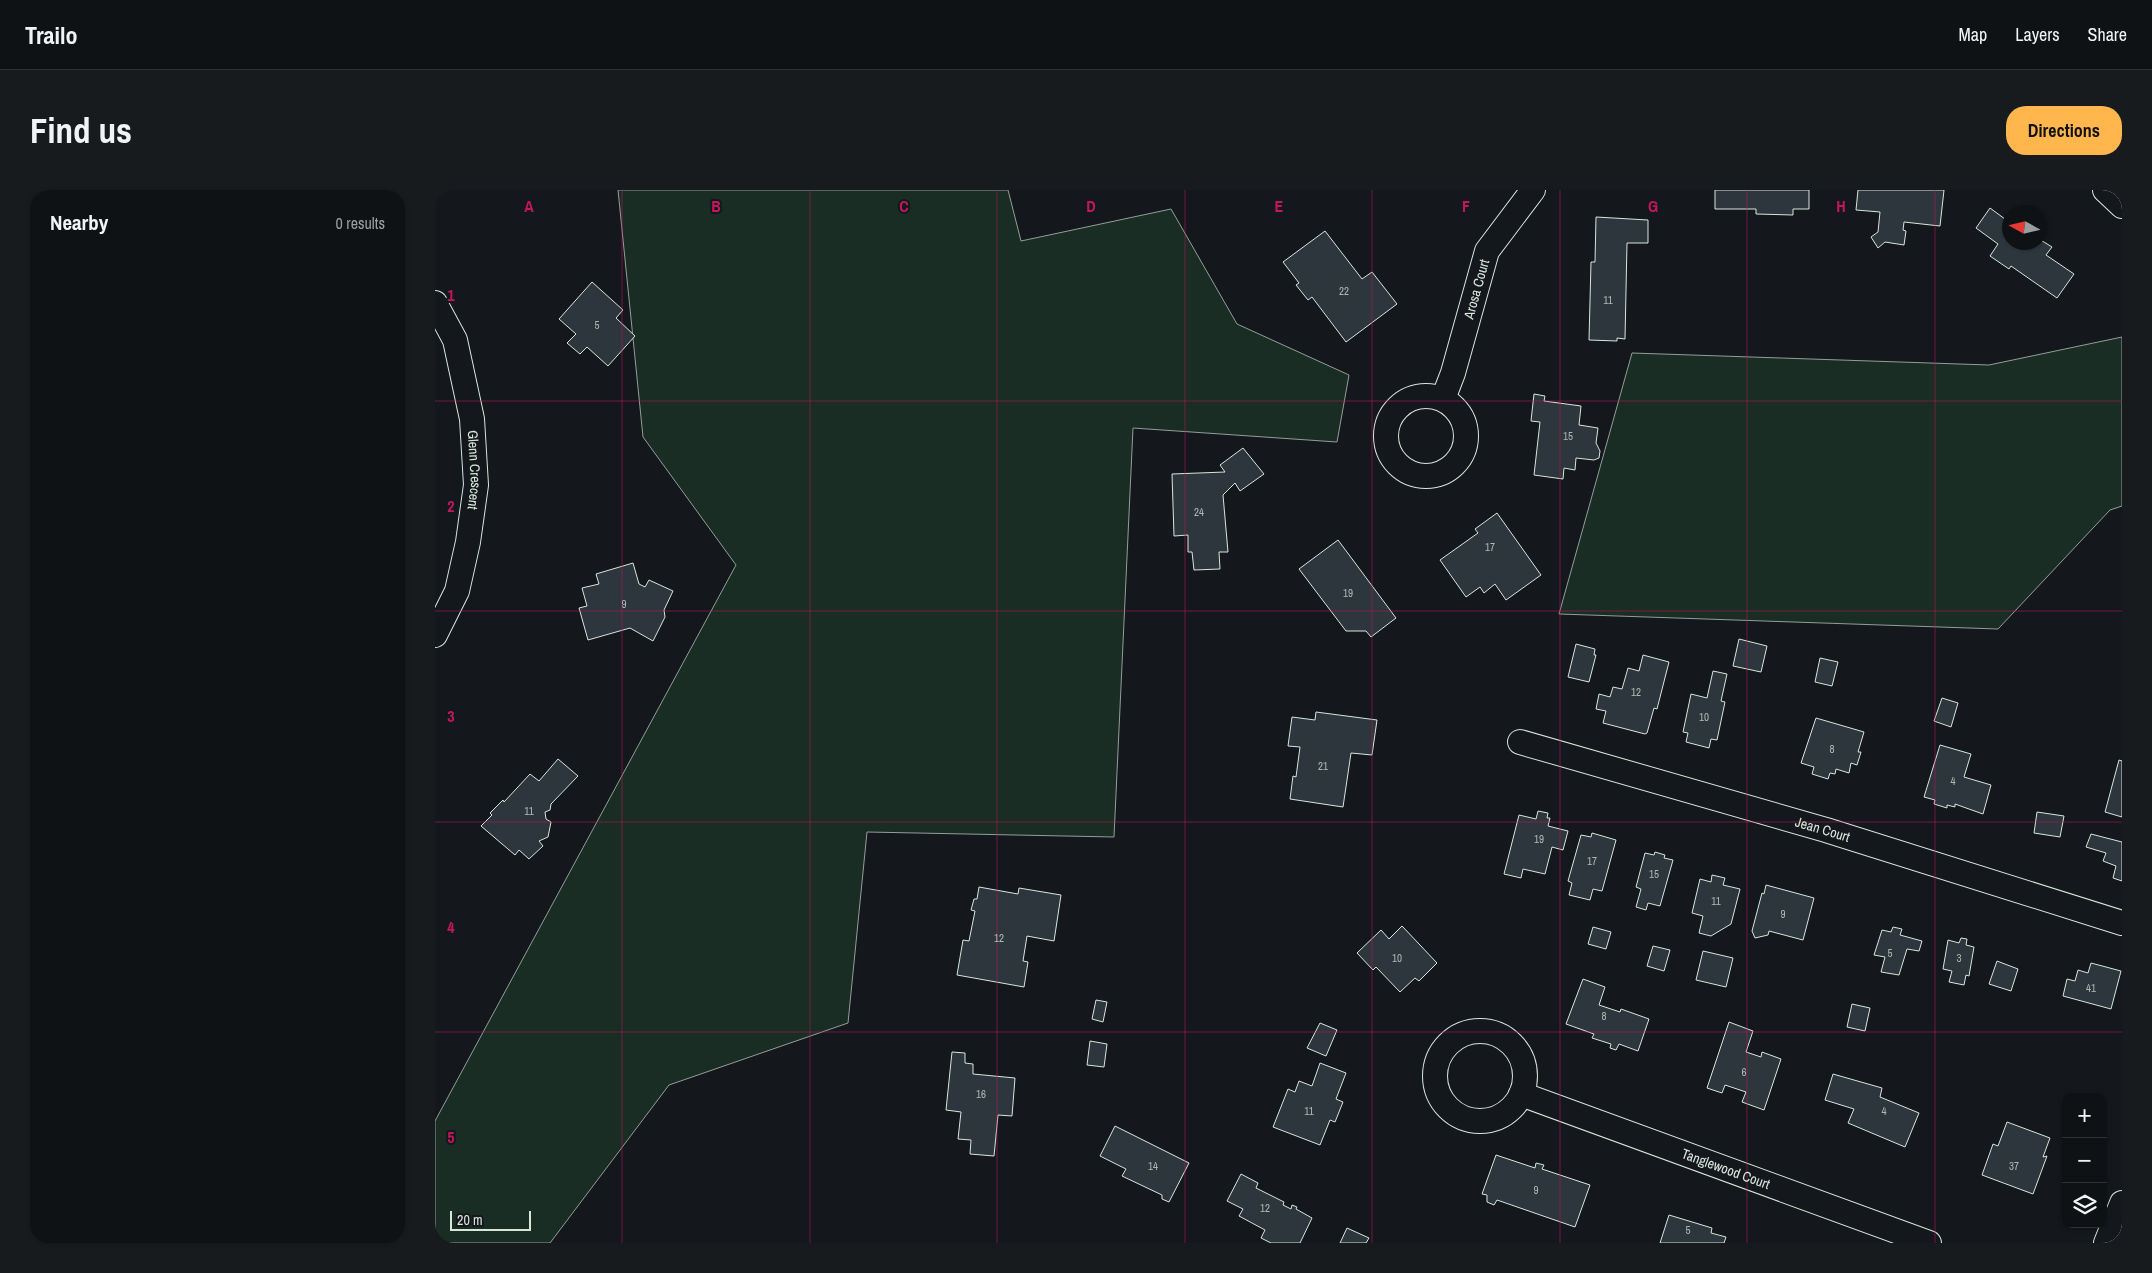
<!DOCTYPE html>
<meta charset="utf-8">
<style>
body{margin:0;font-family:"Archivo Narrow",sans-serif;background:#181b1e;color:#f1f3f6}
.controls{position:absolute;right:15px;bottom:15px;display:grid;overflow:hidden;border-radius:10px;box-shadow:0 1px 4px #0004}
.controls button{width:45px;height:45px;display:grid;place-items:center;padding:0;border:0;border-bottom:1px solid #2f3234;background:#0f1215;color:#f1f3f6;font:25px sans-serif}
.compass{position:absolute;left:1567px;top:15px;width:45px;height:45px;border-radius:50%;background:#0f1215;box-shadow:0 1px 4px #0004;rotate:278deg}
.scale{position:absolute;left:15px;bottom:12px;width:81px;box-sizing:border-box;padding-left:5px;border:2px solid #d8e6dc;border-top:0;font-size:14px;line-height:18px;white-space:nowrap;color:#d8e6dc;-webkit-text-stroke:4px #14181c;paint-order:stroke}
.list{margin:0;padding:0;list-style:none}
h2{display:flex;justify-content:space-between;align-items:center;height:65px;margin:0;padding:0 20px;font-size:21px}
h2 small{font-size:16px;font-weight:400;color:#9b9ea0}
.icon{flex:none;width:28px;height:28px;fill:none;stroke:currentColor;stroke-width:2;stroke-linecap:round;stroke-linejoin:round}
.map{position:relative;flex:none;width:1687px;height:1053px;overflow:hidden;border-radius:20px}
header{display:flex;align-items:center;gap:30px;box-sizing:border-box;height:70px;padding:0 25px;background:#0f1215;border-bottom:1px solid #2f3234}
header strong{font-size:24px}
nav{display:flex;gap:28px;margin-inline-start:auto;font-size:18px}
.intro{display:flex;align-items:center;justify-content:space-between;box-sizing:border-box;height:120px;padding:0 30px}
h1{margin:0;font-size:35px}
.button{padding:12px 22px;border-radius:20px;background:#ffb74d;color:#111;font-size:18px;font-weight:700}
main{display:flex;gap:30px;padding:0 30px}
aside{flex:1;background:#0f1215;border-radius:20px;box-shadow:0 1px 4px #0004}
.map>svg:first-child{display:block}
.green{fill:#1a2d24;stroke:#939e99}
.building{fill:#2c363c;stroke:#d8e6dc}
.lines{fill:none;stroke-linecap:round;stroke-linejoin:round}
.minor-casing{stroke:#d8e6dc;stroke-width:26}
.minor{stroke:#14181c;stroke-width:24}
.grid{fill:none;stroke:#c2185b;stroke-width:1;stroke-opacity:0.55}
.labels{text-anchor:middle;stroke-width:4;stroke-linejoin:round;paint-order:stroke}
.number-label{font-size:11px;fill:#adbab4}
.street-label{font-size:14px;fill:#d8e6dc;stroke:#14181c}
.grid-label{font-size:16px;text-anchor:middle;font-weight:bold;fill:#c2185b;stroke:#14181c;stroke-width:4;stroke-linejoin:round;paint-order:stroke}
</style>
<header>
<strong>Trailo</strong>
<nav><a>Map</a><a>Layers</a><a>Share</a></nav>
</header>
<div class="intro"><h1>Find us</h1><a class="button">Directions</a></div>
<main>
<aside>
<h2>Nearby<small>0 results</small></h2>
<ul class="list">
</ul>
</aside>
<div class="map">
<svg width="1687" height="1053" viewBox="0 0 1687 1053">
<rect width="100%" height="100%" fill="#14181c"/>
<!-- green -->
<g class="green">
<polygon points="183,0 573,0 586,51 736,19 802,134 914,185 902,252 698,238 679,647 432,642 413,833 234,895 115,1053 0,1053 0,931 301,375 208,247"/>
<polygon points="1687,147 1687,316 1675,320 1563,439 1124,424 1197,163 1554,175"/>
</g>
<!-- building -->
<g class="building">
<polygon points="1280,0 1374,0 1374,19 1358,19 1358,25 1321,24 1321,19 1280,19"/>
<polygon points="1423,0 1509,0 1505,36 1469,32 1468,40 1471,41 1469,55 1450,52 1443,58 1436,47 1443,42 1445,22 1421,20"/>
<polygon points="1555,18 1574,32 1574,52 1604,52 1604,49 1617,57 1611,65 1639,84 1622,108 1576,76 1574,79 1555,66 1563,54 1541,38"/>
<polygon points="1161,27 1213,30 1213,53 1192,53 1190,149 1182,148 1182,151 1154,150 1156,72 1160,72"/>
<polygon points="890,41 927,89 937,82 962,114 911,152 877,107 873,110 861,95 864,93 848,72"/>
<polygon points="157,92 188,120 181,128 200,146 173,176 152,157 145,164 132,153 141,144 124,129"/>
<polygon points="1099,204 1110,206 1109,211 1146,216 1144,235 1163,238 1161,253 1165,261 1164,268 1159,270 1141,268 1140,280 1129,278 1128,289 1099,285 1105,232 1096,231"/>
<polygon points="808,258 829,284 805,301 800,293 788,305 793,362 784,362 785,379 759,380 757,362 753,362 753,345 739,346 737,284 790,282 785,275"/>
<polygon points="1062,323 1106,385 1071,410 1060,394 1049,403 1045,397 1031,407 1005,370 1043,343 1040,339"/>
<polygon points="903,350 961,428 936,447 931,441 911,441 864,379"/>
<polygon points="198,373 204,394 210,397 214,390 238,401 229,420 230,427 218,451 195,438 153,450 144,418 152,416 147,398 164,394 161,384"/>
<polygon points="1304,449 1332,456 1326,482 1298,476"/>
<polygon points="1141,454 1160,459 1159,465 1161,465 1154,492 1133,487"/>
<polygon points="1208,465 1234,472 1222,519 1219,518 1212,543 1210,544 1168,533 1171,521 1161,519 1164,504 1175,507 1178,497 1187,499 1193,478 1204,481"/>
<polygon points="1385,468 1403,472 1397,496 1380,492"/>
<polygon points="1278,481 1292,484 1286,511 1290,512 1282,550 1276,549 1274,558 1251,552 1253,543 1248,542 1256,504 1272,508"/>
<polygon points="1507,508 1523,513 1516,537 1499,531"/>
<polygon points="881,522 942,530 937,565 916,563 908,617 855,609 858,586 861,587 865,557 853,556 857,527 880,530"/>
<polygon points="1381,528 1429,542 1423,562 1426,562 1422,575 1416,573 1414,583 1401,579 1400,584 1395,583 1393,589 1377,584 1379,577 1366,573"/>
<polygon points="1505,555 1536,564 1529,587 1556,595 1548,624 1520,614 1520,617 1512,615 1512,618 1499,614 1500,610 1489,607"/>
<polygon points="123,569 143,586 116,614 115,620 110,622 111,629 116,632 113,647 104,651 108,656 94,669 84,660 80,665 46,636 57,625 55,623 68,610 69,612 95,584 104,591"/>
<polygon points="1684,570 1687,571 1687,627 1670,622"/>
<polygon points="1103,621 1113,623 1112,628 1115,628 1113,636 1133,641 1128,660 1117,657 1110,684 1088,679 1086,688 1069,684 1084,625 1101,629"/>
<polygon points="1602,622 1629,626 1625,647 1599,643"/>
<polygon points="1157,643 1181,650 1167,701 1158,699 1155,710 1134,705 1137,693 1133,691 1146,645 1156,647"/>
<polygon points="1656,644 1687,652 1687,691 1678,688 1681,676 1668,671 1671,663 1651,657"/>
<polygon points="1220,662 1230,665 1229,668 1238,670 1225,716 1213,713 1211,720 1201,717 1206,699 1201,697 1210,663 1219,665"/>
<polygon points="1277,685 1290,688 1288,695 1305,699 1296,734 1276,746 1264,743 1268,726 1257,723 1265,689 1276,692"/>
<polygon points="1331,695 1379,708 1368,750 1334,741 1333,745 1320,748 1317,741 1327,703 1329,704"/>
<polygon points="544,697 583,704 584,698 626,705 619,751 592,746 588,771 593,772 589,797 522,785 528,750 534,751 540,721 536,720 539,709 542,709"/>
<polygon points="967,736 1002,773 984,791 980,788 965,802 941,777 938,780 922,763 946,740 954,749"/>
<polygon points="1158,737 1176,742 1171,759 1153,754"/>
<polygon points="1458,737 1467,739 1465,745 1487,751 1484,761 1472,759 1464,785 1446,782 1450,767 1439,765 1447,740 1456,742"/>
<polygon points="1526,748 1532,749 1531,755 1539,757 1534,786 1531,785 1529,795 1514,792 1517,781 1508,779 1513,750 1524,753"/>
<polygon points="1218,756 1235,760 1229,781 1212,776"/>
<polygon points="1268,761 1298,768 1291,797 1261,790"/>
<polygon points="1562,771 1583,779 1576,801 1554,794"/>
<polygon points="1656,773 1686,781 1676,819 1628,806 1632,789 1640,791 1643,780 1653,783"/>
<polygon points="1148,789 1170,797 1164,815 1185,822 1186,819 1214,829 1203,861 1184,854 1181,860 1175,858 1176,854 1157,848 1159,844 1131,834"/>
<polygon points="661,810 672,812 668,832 657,829"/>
<polygon points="1417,814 1435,818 1430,841 1412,837"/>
<polygon points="1294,832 1318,841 1311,862 1326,867 1327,862 1346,869 1329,920 1307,912 1311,902 1290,895 1287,903 1272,898"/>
<polygon points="885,833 902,840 891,866 872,858"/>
<polygon points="655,851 672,854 669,877 652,875"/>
<polygon points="517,862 530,863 530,873 538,874 538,884 580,888 577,926 563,925 559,966 535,964 536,950 523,949 526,922 511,920"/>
<polygon points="885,873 911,883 901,909 908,912 900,932 895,930 885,955 838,937 853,899 860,902 864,891 877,896"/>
<polygon points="1398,884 1447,898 1445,907 1484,923 1470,957 1413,933 1419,919 1390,910"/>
<polygon points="1572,932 1615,948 1608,967 1612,966 1598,1004 1547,985 1558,954 1563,956"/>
<polygon points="680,936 754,973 734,1012 727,1009 727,1005 687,986 691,979 665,966"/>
<polygon points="1061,965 1100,978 1101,973 1109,975 1107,979 1155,995 1140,1037 1062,1010 1059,1015 1052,1012 1052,1005 1047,1004"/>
<polygon points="806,984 823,993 821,998 849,1012 848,1015 856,1019 857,1015 862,1017 861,1019 877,1028 865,1053 836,1053 826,1048 830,1040 804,1026 808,1019 792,1011"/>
<polygon points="1234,1025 1277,1038 1276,1043 1291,1047 1289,1053 1225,1053"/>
<polygon points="912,1038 934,1048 931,1053 905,1053"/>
</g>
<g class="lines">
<defs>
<g id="minor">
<polyline points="1670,0 1687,16"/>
<path id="s1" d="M0 113 20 150 37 229 41 295 33 352 22 401 0 445"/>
<circle cx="991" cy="246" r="40"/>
<path id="s2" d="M1008 209 1018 183 1052 61 1098 0"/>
<path id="s3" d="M1085 552 1391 640 1687 733"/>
<circle cx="1045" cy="886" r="45"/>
<path id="s4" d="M1086 904 1494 1053"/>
<polyline points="1671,1053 1687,1013"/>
</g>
</defs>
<!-- minor casing -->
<use href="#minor" class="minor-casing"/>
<!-- minor -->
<use href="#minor" class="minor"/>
</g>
<!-- grid -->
<path class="grid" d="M187 0V1053M375 0V1053M562 0V1053M750 0V1053M937 0V1053M1125 0V1053M1312 0V1053M1500 0V1053M0 211H1687M0 421H1687M0 632H1687M0 842H1687"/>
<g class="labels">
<!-- number labels -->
<g class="number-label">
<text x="909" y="105">22</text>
<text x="1173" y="114">11</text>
<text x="162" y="139">5</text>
<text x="1133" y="250">15</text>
<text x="764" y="326">24</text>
<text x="1055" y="361">17</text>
<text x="913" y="407">19</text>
<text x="189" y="418">9</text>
<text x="1201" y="506">12</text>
<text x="1269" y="531">10</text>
<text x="1397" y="563">8</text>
<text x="888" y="580">21</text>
<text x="1518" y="595">4</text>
<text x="94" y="625">11</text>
<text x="1104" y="653">19</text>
<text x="1157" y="675">17</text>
<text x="1219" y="688">15</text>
<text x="1281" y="715">11</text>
<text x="1348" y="728">9</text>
<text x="564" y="752">12</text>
<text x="1455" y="767">5</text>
<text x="962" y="772">10</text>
<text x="1524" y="772">3</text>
<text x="1656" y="802">41</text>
<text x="1169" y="830">8</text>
<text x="1309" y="886">6</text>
<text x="546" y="908">16</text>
<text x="874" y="925">11</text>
<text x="1449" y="925">4</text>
<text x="718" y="980">14</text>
<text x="1579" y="980">37</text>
<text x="1101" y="1004">9</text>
<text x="830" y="1022">12</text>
<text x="1253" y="1044">5</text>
</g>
<!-- street labels -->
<g class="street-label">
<text dy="5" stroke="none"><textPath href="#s2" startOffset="115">Arosa Court</textPath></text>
<text dy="5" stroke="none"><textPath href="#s1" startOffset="174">Glenn Crescent</textPath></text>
<text dy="5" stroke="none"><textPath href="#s3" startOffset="315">Jean Court</textPath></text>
<text dy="5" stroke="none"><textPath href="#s4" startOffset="218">Tanglewood Court</textPath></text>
</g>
</g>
<g class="grid-label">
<text x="94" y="22">A</text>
<text x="281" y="22">B</text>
<text x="469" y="22">C</text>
<text x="656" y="22">D</text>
<text x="844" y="22">E</text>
<text x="1031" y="22">F</text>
<text x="1218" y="22">G</text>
<text x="1406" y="22">H</text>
<text x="16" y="111">1</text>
<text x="16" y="322">2</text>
<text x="16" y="532">3</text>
<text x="16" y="743">4</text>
<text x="16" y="953">5</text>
</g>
</svg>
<div class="controls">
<button>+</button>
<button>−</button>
<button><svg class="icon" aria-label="layers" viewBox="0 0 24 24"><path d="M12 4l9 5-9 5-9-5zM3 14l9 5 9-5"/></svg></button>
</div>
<svg class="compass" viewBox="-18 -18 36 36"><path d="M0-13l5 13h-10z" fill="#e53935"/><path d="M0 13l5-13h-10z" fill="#9b9ea0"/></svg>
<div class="scale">20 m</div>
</div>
</main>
